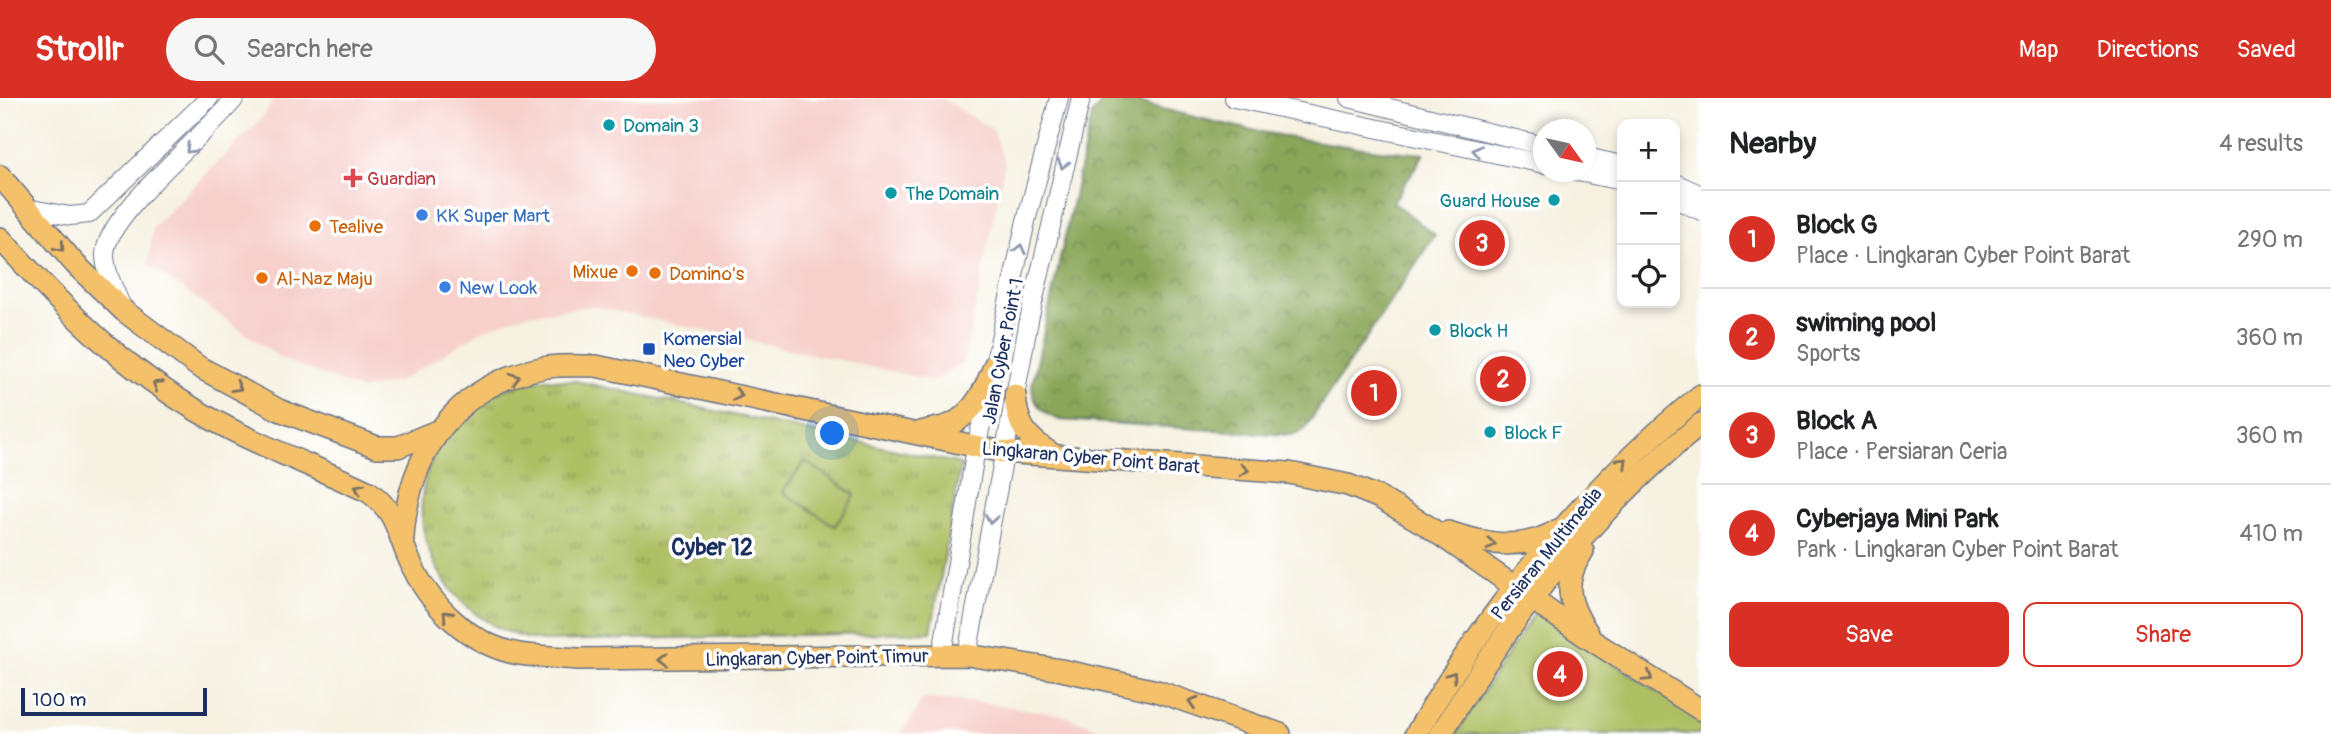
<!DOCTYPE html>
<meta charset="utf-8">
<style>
body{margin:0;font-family:Pangolin,sans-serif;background:#f6f6f6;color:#202124}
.controls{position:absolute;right:21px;top:21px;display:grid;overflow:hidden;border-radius:14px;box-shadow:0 4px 10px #0003}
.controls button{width:63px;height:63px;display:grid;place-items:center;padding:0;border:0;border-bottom:2px solid #e0e0e0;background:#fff;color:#202124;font:35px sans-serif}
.compass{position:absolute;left:1533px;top:21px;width:63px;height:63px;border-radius:50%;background:#fff;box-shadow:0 4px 10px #0003;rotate:123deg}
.scale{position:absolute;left:21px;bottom:18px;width:186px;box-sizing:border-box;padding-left:7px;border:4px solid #1b2f5e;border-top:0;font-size:19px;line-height:24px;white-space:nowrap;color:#1b2f5e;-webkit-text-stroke:5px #fff;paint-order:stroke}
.you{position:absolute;left:833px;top:336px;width:24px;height:24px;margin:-18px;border:5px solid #fff;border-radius:50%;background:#1a73e8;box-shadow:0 0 0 10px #1a73e833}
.badge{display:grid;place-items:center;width:46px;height:46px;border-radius:50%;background:#d93025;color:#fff;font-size:23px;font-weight:700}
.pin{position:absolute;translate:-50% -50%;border:4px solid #fff;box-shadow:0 2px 7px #0006}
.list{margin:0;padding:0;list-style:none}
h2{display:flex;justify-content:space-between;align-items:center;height:91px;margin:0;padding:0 28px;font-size:30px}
h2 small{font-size:23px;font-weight:400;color:#757577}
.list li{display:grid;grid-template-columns:46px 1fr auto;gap:21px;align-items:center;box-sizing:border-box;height:98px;padding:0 28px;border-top:2px solid #e0e0e0}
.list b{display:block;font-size:26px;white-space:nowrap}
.list p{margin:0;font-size:23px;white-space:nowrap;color:#757577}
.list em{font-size:23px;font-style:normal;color:#757577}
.actions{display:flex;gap:14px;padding:21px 28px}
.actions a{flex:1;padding:16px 0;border:2px solid #d93025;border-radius:14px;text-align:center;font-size:24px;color:#d93025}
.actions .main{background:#d93025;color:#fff}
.icon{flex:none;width:38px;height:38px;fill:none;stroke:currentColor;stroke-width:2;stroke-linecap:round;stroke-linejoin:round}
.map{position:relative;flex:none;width:1701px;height:636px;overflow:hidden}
header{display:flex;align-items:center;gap:42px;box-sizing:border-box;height:98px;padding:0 35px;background:#d93025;color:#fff}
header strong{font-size:33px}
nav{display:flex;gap:38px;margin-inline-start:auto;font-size:24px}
.search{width:490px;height:63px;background:#f6f6f6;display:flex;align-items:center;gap:18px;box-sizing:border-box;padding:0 24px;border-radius:38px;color:#757577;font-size:26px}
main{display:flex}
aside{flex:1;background:#fff}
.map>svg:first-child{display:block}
.built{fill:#f7d0cc}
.grass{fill:url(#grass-tufts);stroke:#647760;stroke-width:2}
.forest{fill:url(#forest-crowns);stroke:#526a5c;stroke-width:2}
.green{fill:#aebf63;stroke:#647760;stroke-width:2}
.water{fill:#70b1e4;stroke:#4670a1;stroke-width:2}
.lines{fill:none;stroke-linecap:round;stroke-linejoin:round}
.minor-casing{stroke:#68738c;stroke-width:20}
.major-casing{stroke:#68738c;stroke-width:24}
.minor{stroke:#fff;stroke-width:18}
.major{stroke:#f4c16b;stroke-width:21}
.oneway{stroke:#8d97ae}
.oneway2{stroke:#7d7164}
.culture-dot{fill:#0f9aa8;stroke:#fff;stroke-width:2.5}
.health-dot{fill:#e0444e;stroke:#fff;stroke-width:2.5}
.shop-dot{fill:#3f7fe0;stroke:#fff;stroke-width:2.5}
.food-dot{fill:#e8710a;stroke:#fff;stroke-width:2.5}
.transit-dot{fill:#1a4fb4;stroke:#fff;stroke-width:2.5}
.labels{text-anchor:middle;stroke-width:7;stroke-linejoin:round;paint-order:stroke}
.culture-label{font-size:19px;fill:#0d838f;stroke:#fff;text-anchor:start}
.health-label{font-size:19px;fill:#be3a42;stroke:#fff;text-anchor:start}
.shop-label{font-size:19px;fill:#366cbe;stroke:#fff;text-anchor:start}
.food-label{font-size:19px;fill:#c56008;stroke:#fff;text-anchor:start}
.transit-label{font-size:19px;fill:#164399;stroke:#fff;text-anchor:start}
.street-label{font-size:19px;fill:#1b2f5e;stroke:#fff}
.quarter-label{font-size:23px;font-weight:bold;fill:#1b2f5e;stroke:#fff}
</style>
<header>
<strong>Strollr</strong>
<div class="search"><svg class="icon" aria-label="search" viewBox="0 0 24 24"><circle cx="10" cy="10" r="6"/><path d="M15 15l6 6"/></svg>Search here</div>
<nav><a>Map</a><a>Directions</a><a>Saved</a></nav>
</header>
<main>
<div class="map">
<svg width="1701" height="636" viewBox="0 0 1701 636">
<defs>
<pattern id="grass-tufts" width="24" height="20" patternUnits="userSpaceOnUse" patternTransform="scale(1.75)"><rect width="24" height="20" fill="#aebf63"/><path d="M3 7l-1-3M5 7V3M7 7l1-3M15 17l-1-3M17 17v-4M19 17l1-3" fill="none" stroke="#8d9c55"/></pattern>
<pattern id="forest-crowns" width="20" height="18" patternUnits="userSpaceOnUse" patternTransform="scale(1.75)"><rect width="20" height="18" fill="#8aa659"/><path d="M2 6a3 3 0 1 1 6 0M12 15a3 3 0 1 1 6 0" fill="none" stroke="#70884d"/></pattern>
</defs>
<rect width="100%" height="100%" fill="#fff"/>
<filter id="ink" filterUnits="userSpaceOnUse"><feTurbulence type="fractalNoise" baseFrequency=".0143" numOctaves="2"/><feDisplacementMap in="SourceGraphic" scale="14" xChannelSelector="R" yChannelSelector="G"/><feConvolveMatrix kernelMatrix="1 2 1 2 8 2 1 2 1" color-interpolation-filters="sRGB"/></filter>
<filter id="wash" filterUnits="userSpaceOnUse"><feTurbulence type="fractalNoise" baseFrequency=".00686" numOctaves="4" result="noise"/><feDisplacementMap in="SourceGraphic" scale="28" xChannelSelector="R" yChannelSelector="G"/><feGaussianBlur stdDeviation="1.57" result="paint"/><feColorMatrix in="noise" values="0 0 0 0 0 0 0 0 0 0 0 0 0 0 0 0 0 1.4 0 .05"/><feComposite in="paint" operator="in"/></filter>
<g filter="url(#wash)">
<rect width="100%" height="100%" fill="#f6f1e1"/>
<!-- built -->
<g class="built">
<polygon points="275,0 942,0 993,32 1005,65 964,263 935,283 592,208 523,217 485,231 398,284 361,292 280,260 148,166 153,129 262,20"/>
<polygon points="923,601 977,604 1059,616 1113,636 901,636"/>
</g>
<!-- grass -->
<path class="grass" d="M545 281 576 283 961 366 931 534 543 543C434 529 377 396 464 319 472 312 480 303 489 299 507 289 525 285 545 281Z"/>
<!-- forest -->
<path class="forest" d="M1124 0C1223 29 1321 49 1424 56L1393 104 1435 137 1304 332 1291 337 1060 322C1043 316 1032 306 1032 287L1092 17 1104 1Z"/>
<!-- green -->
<g class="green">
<polygon points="805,363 855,397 835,428 783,394"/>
<polygon points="1535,514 1701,622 1701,636 1456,636"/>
</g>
<!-- water -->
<polygon class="water" points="1501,260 1520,269 1524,276 1516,288 1517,293 1509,300 1504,297 1502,288 1491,288 1483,277 1486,267"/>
</g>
<g filter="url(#ink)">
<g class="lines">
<defs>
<g id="minor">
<polyline points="1234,0 1544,66"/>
<polyline points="1349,0 1544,48"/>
<polyline points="1586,59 1622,67"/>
<polyline points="1578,74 1622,83"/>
<polyline points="1675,85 1701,97"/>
<polyline points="1675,101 1701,113"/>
<polyline points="26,110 70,118 89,116 209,0"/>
<path d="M122 209C115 193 106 176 105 158 103 118 207 37 235 0"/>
<polyline points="942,556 976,350 1026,123 1059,0"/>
<polyline points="967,557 1029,222 1081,0"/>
</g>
<g id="major">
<polyline points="0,78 75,166 124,213 199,269 279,312 377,349 398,349 437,333"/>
<path d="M0 140C70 218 134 281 228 330 274 354 323 372 369 394 397 415 396 431 409 461 428 506 469 547 519 556 538 559 559 559 578 561L967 557 1061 572 1157 593 1280 636"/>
<path d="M1015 297C1017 328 1026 339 1052 356"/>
<path d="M918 335C929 331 940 331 950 327 975 315 986 289 995 266"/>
<path d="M1448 434C1484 446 1523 454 1558 432"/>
<path d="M403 439C409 353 458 283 548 269 564 267 580 268 596 268L1003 354 1289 375 1348 387 1378 399 1426 427 1585 538 1701 612"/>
<path d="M1583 453C1562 483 1568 507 1588 535"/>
<path d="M1416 636C1490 508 1586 390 1701 297"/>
<path d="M1441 636C1510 520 1595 410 1701 326"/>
</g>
</defs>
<!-- minor casing -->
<use href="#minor" class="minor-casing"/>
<!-- major casing -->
<use href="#major" class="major-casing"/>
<!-- minor -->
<use href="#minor" class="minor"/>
<!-- major -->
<use href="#major" class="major"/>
</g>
<!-- one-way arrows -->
<defs><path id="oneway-chevron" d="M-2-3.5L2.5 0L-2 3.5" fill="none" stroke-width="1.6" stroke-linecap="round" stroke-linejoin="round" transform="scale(1.75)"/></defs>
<g class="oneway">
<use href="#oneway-chevron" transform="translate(190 51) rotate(136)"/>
<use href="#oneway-chevron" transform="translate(1477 53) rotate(-169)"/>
<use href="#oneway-chevron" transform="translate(1063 66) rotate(105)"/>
<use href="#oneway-chevron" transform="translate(1020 151) rotate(-77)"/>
<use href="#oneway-chevron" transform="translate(991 421) rotate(100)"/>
</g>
<g class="oneway2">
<use href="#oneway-chevron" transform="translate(60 149) rotate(49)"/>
<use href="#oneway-chevron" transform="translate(515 280) rotate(-18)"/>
<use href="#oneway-chevron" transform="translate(157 287) rotate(-147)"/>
<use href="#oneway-chevron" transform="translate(237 289) rotate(29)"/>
<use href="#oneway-chevron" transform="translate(738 297) rotate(13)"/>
<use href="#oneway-chevron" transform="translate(1623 364) rotate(-44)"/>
<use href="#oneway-chevron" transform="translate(1244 372) rotate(4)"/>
<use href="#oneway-chevron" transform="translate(359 390) rotate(-154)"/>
<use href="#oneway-chevron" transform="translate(1491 446) rotate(4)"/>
<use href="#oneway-chevron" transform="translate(447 517) rotate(-134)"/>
<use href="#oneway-chevron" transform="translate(664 561) rotate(179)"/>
<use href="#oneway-chevron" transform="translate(1452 578) rotate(-55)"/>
<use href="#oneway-chevron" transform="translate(1648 579) rotate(32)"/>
<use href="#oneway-chevron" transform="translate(1193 604) rotate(-163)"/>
</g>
</g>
<!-- markers -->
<g class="culture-dot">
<circle cx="609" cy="27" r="7"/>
<circle cx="891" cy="95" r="7"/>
<circle cx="1554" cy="102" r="7"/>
<circle cx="1435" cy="232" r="7"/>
<circle cx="1490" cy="334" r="7"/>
</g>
<path class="health-dot" d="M349.5 69.5h7v7h7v7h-7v7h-7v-7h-7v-7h7z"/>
<g class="shop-dot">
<circle cx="422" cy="117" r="7"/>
<circle cx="445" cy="189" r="7"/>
</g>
<g class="food-dot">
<circle cx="315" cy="128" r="7"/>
<circle cx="632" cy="173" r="7"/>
<circle cx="655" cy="175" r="7"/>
<circle cx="262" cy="180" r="7"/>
</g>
<rect class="transit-dot" x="642" y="244" width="14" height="14" rx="3.5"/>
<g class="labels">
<!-- culture labels -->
<g class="culture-label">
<text x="623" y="34">Domain 3</text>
<text x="905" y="102">The Domain</text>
<text x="1540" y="109" text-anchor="end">Guard House</text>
<text x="1449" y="239">Block H</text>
<text x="1504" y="341">Block F</text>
</g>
<!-- health labels -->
<g class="health-label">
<text x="367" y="87">Guardian</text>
</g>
<!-- shop labels -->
<g class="shop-label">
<text x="436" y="124">KK Super Mart</text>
<text x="459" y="196">New Look</text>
</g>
<!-- food labels -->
<g class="food-label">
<text x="329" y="135">Tealive</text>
<text x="618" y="180" text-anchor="end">Mixue</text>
<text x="669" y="182">Domino's</text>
<text x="276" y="187">Al-Naz Maju</text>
</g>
<!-- transit labels -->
<g class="transit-label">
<text x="663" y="247">Komersial<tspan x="663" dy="22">Neo Cyber</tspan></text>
</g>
<!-- street labels -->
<g class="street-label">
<text transform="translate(1002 253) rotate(-79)" y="7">Jalan Cyber Point 1</text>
<text transform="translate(1091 359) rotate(5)" y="7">Lingkaran Cyber Point Barat</text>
<text transform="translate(1546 455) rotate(-51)" y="7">Persiaran Multimedia</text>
<text transform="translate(817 559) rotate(-1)" y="7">Lingkaran Cyber Point Timur</text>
</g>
<!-- quarter labels -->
<g class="quarter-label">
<text x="712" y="457">Cyber 12</text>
</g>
</g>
</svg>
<div class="controls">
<button>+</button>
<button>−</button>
<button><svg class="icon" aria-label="locate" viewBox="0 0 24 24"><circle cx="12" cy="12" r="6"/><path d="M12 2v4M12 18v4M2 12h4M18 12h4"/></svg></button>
</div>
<svg class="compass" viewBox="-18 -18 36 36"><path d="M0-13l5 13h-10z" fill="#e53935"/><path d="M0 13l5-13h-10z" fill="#757577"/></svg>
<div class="scale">100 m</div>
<div class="you"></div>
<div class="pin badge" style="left:1374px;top:295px">1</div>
<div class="pin badge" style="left:1503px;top:281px">2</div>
<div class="pin badge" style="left:1482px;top:145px">3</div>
<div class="pin badge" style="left:1560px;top:576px">4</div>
</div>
<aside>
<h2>Nearby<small>4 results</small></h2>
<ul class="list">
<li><span class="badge">1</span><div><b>Block G</b><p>Place · Lingkaran Cyber Point Barat</p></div><em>290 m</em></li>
<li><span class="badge">2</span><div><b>swiming pool</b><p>Sports</p></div><em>360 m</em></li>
<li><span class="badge">3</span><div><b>Block A</b><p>Place · Persiaran Ceria</p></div><em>360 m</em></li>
<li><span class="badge">4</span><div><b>Cyberjaya Mini Park</b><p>Park · Lingkaran Cyber Point Barat</p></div><em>410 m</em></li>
</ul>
<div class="actions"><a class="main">Save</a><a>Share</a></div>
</aside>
</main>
